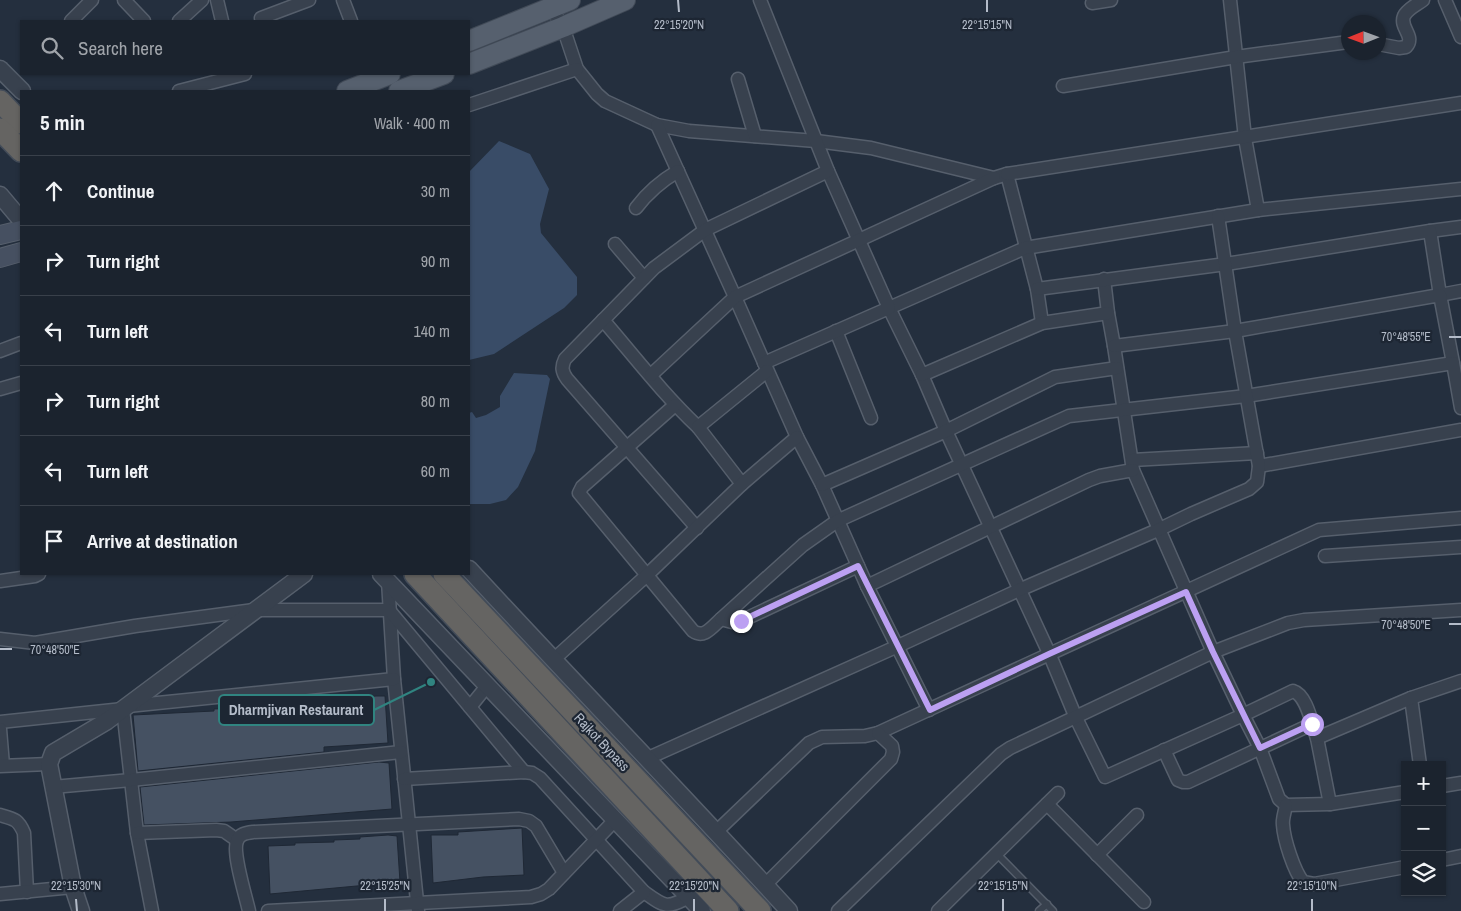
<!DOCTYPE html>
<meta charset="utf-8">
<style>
body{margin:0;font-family:"Archivo Narrow",sans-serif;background:#282f3a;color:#f1f3f6}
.controls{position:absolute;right:15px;bottom:15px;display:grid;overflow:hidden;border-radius:0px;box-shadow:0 1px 4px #0004}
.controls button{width:45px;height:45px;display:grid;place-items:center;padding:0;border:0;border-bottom:1px solid #39404a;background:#1b232e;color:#f1f3f6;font:25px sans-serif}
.compass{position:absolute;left:1341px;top:15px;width:45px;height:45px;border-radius:50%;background:#1b232e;box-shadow:0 1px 4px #0004;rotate:269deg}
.stop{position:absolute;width:15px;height:15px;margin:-11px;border:4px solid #bca0f2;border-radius:50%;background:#fff}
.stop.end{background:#bca0f2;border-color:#fff;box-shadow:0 1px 5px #0008}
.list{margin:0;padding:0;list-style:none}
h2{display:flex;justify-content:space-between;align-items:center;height:65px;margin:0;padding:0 20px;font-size:21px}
h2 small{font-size:16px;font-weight:400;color:#a0a4aa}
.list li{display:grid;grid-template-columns:32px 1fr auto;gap:15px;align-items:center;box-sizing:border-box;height:70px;padding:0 20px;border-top:1px solid #39404a}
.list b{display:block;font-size:19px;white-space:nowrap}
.list em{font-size:16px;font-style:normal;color:#a0a4aa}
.icon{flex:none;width:28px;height:28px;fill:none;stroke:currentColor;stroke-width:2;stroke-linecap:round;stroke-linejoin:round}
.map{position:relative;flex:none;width:1461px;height:911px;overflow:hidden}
.search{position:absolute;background:#1b232e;box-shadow:0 1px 4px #0004;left:20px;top:20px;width:450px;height:55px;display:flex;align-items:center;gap:12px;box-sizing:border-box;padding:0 18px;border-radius:0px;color:#a0a4aa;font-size:19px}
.panel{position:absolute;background:#1b232e;box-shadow:0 1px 4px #0004;left:20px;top:90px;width:450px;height:485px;border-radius:0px}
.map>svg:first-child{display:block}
.water{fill:#394c67}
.building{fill:#455162;stroke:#1f2835}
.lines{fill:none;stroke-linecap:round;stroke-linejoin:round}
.service-casing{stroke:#565f6c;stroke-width:9}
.minor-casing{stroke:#565f6c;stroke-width:15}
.tertiary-casing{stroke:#565f6c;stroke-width:19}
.secondary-casing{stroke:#565f6c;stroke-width:20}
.primary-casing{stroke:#414a57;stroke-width:22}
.trunk-casing{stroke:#434c59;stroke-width:24}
.service{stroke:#38414e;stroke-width:6}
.minor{stroke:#38414e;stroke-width:12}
.tertiary{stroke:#38414e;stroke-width:16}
.secondary{stroke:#465061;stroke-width:18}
.primary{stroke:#56606e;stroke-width:20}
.trunk{stroke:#656462;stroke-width:21}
.route{stroke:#bca0f2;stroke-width:6}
.ticks{fill:none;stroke:#b4bcc9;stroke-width:2}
.labels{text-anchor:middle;stroke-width:4.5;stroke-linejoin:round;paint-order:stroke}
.street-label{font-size:14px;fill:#b4bcc9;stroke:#1d2633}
.ticks-label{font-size:12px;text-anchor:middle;fill:#b4bcc9;stroke:#1d2633;stroke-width:4.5;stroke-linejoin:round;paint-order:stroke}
.leader{fill:none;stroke:#308480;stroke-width:2}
.callout-dot{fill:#308480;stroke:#1d2633;stroke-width:2}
.callout{fill:#1d2633;stroke:#308480;stroke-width:2}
.callout-label{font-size:15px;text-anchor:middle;font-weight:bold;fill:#b4bcc9}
</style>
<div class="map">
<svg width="1461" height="911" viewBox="0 0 1461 911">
<rect width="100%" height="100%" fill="#242f3e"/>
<!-- water -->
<g class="water">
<polygon points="499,141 530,154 549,189 540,224 541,233 577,277 577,295 564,308 494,354 469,360 469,172"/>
<polygon points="514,373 547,375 550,379 535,451 518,487 506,500 490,504 469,504 469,413 472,412 476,418 486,415 500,407 500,396"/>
</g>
<!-- building -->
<g class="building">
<polygon points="376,696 385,696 388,743 324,747 324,752 138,771 133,715 214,711 214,709 255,707 255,705 282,705 282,703 348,700 348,698"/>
<polygon points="379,762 389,763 392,809 231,822 144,825 140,787"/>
<polygon points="522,828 524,875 483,877 433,883 431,835 458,835 458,832"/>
<polygon points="388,835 397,836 400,882 270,894 268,846 295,845 295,843 334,842 334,840 360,839 360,837"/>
</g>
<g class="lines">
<defs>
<g id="service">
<polyline points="996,853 1053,911"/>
<polyline points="1039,911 1047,904"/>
</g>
<g id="minor">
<polyline points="124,0 144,21"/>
<polyline points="217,0 222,21"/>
<polyline points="343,0 351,21"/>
<polyline points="1230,0 1245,138 1258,210"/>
<polyline points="1445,0 1461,37"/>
<polyline points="1092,3 1111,0"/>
<polyline points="551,8 563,27 577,69 597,94 605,101 657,125 689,131 816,141 871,148 994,178 1007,174 1037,289 1042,323"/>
<polyline points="261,18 309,0"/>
<polyline points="71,21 92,0"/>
<polyline points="179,21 202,0"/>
<path d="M1378 44 1399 48 1406 47C1416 36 1399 28 1404 16 1407 9 1418 4 1423 0"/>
<polyline points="738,79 755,136"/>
<polyline points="1063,86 1236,57 1348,42"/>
<polyline points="179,91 245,74"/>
<polyline points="469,105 577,69"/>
<polyline points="657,125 735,297 797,437 822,485 867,586 929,710"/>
<polyline points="1007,174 1461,103"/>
<path d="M636 208C648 192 661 181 678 171"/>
<polyline points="1430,231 1461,227"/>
<polyline points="615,244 644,278"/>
<polyline points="1104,279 1108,313 1114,346 1133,470 1213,652 1243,715 1105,777 1076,718 1049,653 946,431 922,375 889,308 1025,248 1258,210 1461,189"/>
<polyline points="1037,289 1226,264 1430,231 1440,295 1461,291"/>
<path d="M603 320C634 356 663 394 698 427"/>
<polyline points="836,331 871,418"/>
<polyline points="1114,346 1235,331 1440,295 1453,363"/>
<polyline points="0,351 21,343"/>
<polyline points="764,363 889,308 828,171"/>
<polyline points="651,375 735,297 994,178"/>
<polyline points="922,375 1042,323 1108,313"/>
<polyline points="0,389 21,383"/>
<path d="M675 405 582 487 579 493 693 631C704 639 712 627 721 619"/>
<polyline points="1132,460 1257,453"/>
<polyline points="1259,466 1461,430"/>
<polyline points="742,484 698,427 767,371"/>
<polyline points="822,485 946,431 1055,377 1117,368"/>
<path d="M697 528 567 379C562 372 561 367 565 359L654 268 705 230 828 171 760 0"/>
<polyline points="1325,556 1461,547"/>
<polyline points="858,566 741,621 732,622 721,619 803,545 837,521 1069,416 1246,396 1453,363 1461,408"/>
<polyline points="0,581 35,576 39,574"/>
<polyline points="388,581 394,679 418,911"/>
<polyline points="867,586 1089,480 1100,476 1133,470"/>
<polyline points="0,639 35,643 135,626 254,610 389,610 524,772"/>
<polyline points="553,660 646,576 742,484 797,437"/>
<polyline points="1411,698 1420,765"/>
<polyline points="128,706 394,679"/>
<polyline points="470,707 487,686"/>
<polyline points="0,722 123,709 137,833 152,911"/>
<polyline points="0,729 3,765"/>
<polyline points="1317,738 1330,804"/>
<polyline points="1164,750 1178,780 1183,782 1188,782 1312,724"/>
<polyline points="646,759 898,646 1019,590 1160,529 1191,514 1249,489 1257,482 1259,466 1235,331 1218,216"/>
<polyline points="0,766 49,764"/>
<path d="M404 779 524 772 532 773 540 778 644 892C665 907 666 909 689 897"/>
<polyline points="1442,786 1461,783"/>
<polyline points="53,787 131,780 401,752"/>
<path d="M1405 792 1330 804 1286 805 1279 799 1260 748 1243 715 1293 691C1307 695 1312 725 1317 738L1411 698 1461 681"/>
<polyline points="1047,804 1144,902"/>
<path d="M1286 805C1285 812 1282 819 1283 825 1284 840 1294 871 1303 882L1314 884 1405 867"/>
<path d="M0 815C14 819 18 819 24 833L27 892"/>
<polyline points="716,832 809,743 822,737 865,736 878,733 1319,530 1461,518"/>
<polyline points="137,833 216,830 224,831 237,840"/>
<polyline points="1097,855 1137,815"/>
<polyline points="1442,860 1461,856"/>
<polyline points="765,885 891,759 893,752 892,746 878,733"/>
<polyline points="0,894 73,887"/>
<path d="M249 911C246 897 232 853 237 841 239 834 246 833 253 832L519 819 529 821 536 826 564 873"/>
<polyline points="268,911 531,897 541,894 549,889 615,820"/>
<polyline points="620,911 644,892"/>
<polyline points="838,911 1001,754 1010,748 1213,652 1288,623 1304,620 1461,610"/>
<polyline points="938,911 1058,793"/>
</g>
<g id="tertiary">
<polyline points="0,69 22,91"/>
<polyline points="0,195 21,220"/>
<path d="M469 569C575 684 684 796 789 911"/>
<polyline points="381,574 702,911"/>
<polyline points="81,911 73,887 49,764 53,753 107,721 304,574"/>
</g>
<g id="secondary">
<polyline points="0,235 21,230"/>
<polyline points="0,258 21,252"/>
</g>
<g id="primary">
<polyline points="469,41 570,0"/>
<polyline points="469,64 563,27 625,0"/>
<polyline points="347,91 390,74"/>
<polyline points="399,91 444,74"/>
</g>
<g id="trunk">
<polyline points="0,101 21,123"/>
<polyline points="0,129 21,151"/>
<polyline points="415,574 728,911"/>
<polyline points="444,574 760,911"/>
</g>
</defs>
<!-- service casing -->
<use href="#service" class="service-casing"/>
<!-- minor casing -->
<use href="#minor" class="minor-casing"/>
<!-- tertiary casing -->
<use href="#tertiary" class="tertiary-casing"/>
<!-- secondary casing -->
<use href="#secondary" class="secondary-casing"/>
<!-- primary casing -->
<use href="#primary" class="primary-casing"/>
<!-- trunk casing -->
<use href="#trunk" class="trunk-casing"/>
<!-- service -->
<use href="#service" class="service"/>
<!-- minor -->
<use href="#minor" class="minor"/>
<!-- tertiary -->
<use href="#tertiary" class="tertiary"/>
<!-- secondary -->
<use href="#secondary" class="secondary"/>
<!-- primary -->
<use href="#primary" class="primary"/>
<!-- trunk -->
<use href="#trunk" class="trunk"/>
</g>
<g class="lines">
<!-- route -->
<polyline class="route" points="741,621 858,566 930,710 1049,654 1186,592 1213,652 1260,748 1312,724"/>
</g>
<!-- ticks -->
<path class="ticks" d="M678 0 679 12M987 0V12M1449 337H1461M1449 624H1461M0 649H12M76 899 77 911M385 899V911M694 899V911M1003 899V911M1312 899V911"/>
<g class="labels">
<!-- street labels -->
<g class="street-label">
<text transform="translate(602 742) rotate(47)" y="5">Rajkot Bypass</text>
</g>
</g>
<g class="ticks-label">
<text x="679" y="29">22°15'20"N</text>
<text x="987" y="29">22°15'15"N</text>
<text x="1406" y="341">70°48'55"E</text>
<text x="1406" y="629">70°48'50"E</text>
<text x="55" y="654">70°48'50"E</text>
<text x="76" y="890">22°15'30"N</text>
<text x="385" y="890">22°15'25"N</text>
<text x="694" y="890">22°15'20"N</text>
<text x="1003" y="890">22°15'15"N</text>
<text x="1312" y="890">22°15'10"N</text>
</g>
<!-- callouts -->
<path class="leader" d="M431 682L374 710"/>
<circle class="callout-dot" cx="431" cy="682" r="5"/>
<rect class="callout" x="219" y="695" width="155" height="30" rx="5"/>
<g class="callout-label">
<text x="296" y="715">Dharmjivan Restaurant</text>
</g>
</svg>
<div class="controls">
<button>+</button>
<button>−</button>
<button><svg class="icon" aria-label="layers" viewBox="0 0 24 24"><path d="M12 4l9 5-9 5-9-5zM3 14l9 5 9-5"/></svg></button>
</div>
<svg class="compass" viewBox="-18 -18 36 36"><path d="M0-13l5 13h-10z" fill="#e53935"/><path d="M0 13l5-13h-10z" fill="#a0a4aa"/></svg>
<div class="stop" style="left:1312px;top:724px"></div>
<div class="stop end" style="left:741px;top:621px"></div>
<div class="search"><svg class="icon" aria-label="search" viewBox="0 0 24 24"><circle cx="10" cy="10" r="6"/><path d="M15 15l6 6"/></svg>Search here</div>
<section class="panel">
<h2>5 min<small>Walk · 400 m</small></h2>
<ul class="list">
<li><svg class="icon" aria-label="ahead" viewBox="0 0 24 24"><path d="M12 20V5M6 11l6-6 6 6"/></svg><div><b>Continue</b></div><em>30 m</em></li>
<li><svg class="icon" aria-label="right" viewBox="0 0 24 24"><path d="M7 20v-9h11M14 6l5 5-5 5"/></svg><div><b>Turn right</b></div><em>90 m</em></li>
<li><svg class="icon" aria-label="left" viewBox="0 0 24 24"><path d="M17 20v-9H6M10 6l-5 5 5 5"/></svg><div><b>Turn left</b></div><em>140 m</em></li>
<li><svg class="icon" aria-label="right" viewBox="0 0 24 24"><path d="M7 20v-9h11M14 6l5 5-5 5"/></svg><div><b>Turn right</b></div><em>80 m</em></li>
<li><svg class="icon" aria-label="left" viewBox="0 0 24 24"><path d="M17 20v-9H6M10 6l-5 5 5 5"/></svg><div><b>Turn left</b></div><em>60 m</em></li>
<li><svg class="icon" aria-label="arrive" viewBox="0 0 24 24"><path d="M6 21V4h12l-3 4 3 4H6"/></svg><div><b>Arrive at destination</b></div></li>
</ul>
</section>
</div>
